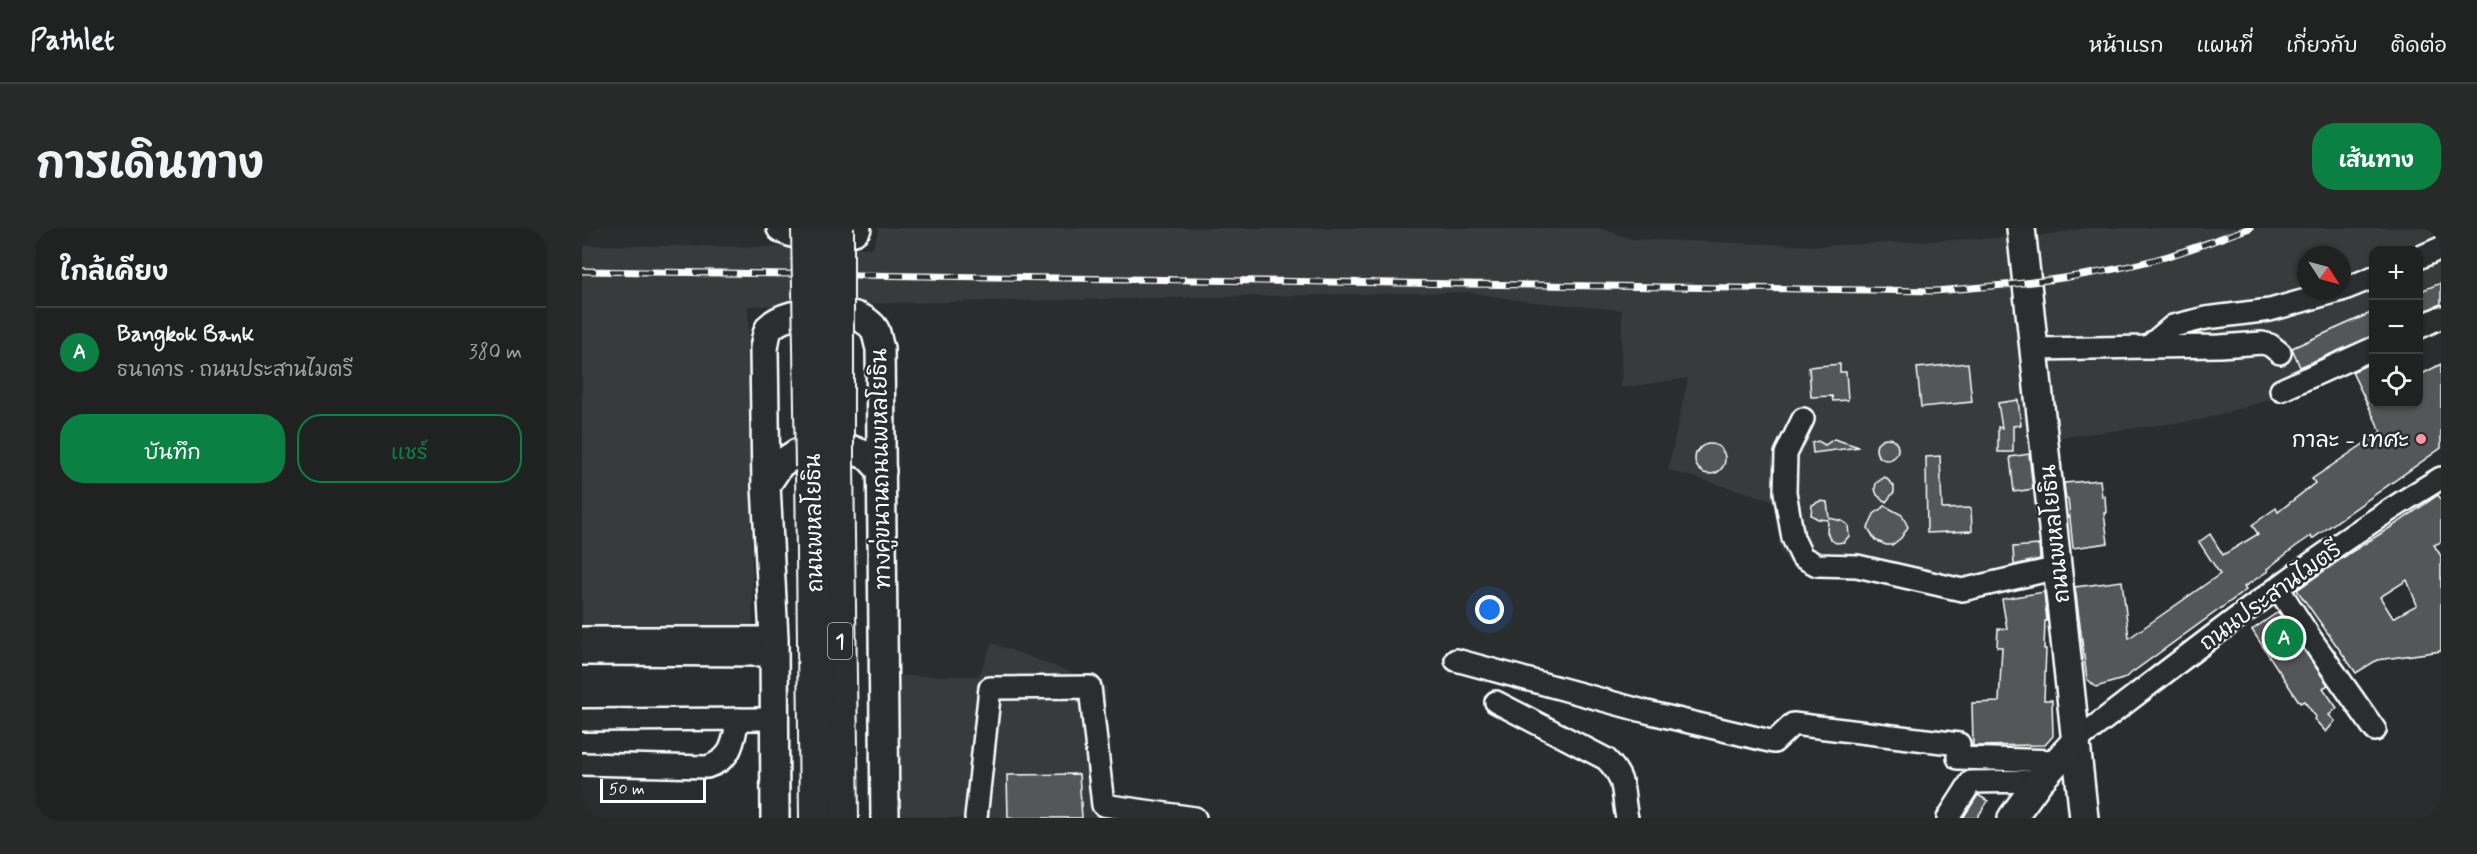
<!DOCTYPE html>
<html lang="th">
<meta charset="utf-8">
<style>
body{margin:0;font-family:Mynerve,"Playpen Sans Thai",sans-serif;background:#282a2a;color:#f1f3f6}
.controls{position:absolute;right:18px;top:18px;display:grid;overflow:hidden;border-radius:12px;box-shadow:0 2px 4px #0004}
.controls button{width:54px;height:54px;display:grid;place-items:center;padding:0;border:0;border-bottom:2px solid #3d3f40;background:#202222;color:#f1f3f6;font:30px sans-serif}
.compass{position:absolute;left:1715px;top:18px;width:54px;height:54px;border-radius:50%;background:#202222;box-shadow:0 2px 4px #0004;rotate:126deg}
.scale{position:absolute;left:18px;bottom:15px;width:106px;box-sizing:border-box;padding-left:6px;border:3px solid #fff;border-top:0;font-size:16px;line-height:21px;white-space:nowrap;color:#fff;-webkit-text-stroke:4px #2a2d2e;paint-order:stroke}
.you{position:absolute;left:908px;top:382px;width:21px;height:21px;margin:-15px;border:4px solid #fff;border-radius:50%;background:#1a73e8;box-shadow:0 0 0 9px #1a73e833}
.badge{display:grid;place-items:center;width:39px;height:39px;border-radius:50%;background:#0b8043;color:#fff;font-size:20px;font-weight:700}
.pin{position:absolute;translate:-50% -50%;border:3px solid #fff;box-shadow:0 2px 6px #0006}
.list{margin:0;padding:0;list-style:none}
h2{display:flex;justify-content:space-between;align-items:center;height:78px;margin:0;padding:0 24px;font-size:26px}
h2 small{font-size:20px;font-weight:400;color:#a2a4a5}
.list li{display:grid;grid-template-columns:39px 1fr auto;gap:18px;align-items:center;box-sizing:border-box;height:90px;padding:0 24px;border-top:2px solid #3d3f40}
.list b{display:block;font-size:22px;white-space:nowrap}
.list p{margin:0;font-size:20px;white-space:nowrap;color:#a2a4a5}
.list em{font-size:20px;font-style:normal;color:#a2a4a5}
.actions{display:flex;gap:12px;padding:18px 24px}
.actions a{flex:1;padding:14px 0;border:2px solid #0b8043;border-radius:24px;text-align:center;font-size:21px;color:#0b8043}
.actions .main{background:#0b8043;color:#fff}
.icon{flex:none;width:33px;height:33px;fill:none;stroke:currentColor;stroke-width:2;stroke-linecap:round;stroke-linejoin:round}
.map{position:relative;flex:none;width:1859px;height:590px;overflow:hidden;border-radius:24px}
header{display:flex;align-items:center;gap:36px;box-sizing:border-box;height:84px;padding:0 30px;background:#202222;border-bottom:2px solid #3d3f40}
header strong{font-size:28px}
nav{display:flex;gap:33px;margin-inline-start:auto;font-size:21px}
.intro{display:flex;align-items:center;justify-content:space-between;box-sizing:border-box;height:144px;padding:0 36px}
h1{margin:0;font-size:42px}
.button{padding:15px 27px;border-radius:24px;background:#0b8043;color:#fff;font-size:21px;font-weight:700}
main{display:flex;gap:36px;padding:0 36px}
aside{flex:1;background:#202222;border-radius:24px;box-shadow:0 2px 4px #0004}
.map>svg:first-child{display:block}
.built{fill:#373a3b;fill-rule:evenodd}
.building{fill:#555758;stroke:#fff;stroke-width:1.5;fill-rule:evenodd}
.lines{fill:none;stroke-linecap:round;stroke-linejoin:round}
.minor-casing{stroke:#fff;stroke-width:26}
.major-casing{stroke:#fff;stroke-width:32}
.highway-casing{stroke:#fff;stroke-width:36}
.minor{stroke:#2a2d2e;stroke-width:21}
.major{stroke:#2a2d2e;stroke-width:27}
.highway{stroke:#2a2d2e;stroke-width:32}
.rail-casing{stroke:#fff;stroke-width:7}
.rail{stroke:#2a2d2e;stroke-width:4.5;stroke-dasharray:14;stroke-linecap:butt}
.highway-bridge-casing{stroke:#fff;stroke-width:36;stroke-linecap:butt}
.highway-bridge{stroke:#2a2d2e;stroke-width:32}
.poi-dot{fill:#ff9aa2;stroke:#2a2d2e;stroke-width:2}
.labels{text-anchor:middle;stroke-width:5;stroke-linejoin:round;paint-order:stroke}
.shield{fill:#2a2d2e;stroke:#bfc0c0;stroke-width:1.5}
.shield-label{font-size:21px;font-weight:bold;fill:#fff}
.poi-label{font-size:22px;fill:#fff;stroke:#2a2d2e;text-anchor:end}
.street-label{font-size:22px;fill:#fff;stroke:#2a2d2e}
</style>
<header>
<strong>Pathlet</strong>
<nav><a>หน้าแรก</a><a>แผนที่</a><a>เกี่ยวกับ</a><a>ติดต่อ</a></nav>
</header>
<div class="intro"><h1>การเดินทาง</h1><a class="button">เส้นทาง</a></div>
<main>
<aside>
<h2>ใกล้เคียง<small></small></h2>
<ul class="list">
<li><span class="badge">A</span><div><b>Bangkok Bank</b><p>ธนาคาร · ถนนประสานไมตรี</p></div><em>380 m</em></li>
</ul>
<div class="actions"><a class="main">บันทึก</a><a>แชร์</a></div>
</aside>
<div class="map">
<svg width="1859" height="590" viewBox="0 0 1859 590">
<rect width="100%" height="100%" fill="#2a2d2e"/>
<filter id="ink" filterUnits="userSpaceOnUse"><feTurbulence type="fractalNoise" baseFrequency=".0167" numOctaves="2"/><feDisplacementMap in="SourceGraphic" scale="12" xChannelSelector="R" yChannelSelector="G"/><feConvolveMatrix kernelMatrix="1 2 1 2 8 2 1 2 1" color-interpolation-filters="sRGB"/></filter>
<g filter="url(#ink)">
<!-- built -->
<g class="built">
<path d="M297 0H1017L1049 11 1238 18 1456 8 1506 0H1859V98L1837 109 1836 22H1792L1791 129 1721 162 1618 192 1473 210 1466 349 1383 370 1293 353 1238 348 1210 340 1199 323 1190 272 1086 242 1106 150 1039 160 1040 82 941 73 886 64 166 78 171 400H0V17L291 20ZM1724 27H1760V63H1724Z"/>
<polygon points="410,415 525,458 521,577 612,590 314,590 313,448 397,448"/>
</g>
<!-- building -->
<g class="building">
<polygon points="1859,55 1859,76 1836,86 1836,64"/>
<polygon points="1791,84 1791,108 1718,139 1710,120"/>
<polygon points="1791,134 1791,176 1836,176 1836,148 1859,136 1859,220 1730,311 1729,308 1713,319 1685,341 1686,343 1662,359 1664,362 1541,451 1514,459 1505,451 1493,359 1540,353 1547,410 1638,346 1617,314 1628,306 1641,327 1676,306 1670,297 1694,280 1696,284 1733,255 1730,251 1799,204 1770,144"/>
<polygon points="1386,135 1390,174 1339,179 1335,140"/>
<polygon points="1258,136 1258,144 1264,144 1266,172 1251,173 1250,168 1229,169 1227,139"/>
<polygon points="1436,172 1439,197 1431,198 1431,224 1416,224 1416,199 1420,200 1416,175"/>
<circle cx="1305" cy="221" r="11"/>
<polygon points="1252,211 1277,219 1231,225 1230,215 1236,213 1243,217"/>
<circle cx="1128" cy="231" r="15"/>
<polygon points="1447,226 1451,261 1432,264 1428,229"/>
<polygon points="1358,228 1360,281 1389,280 1390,303 1345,305 1344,229"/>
<polygon points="1303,249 1312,258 1312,264 1304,274 1295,267 1293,261 1294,255"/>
<polygon points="1518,252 1520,269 1523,268 1524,285 1522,285 1526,315 1491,320 1486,271 1484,271 1482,255"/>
<path d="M1856 267 1859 271V314L1852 317 1859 328V423L1795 432 1774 445 1715 362 1771 323 1817 294ZM1825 352 1835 377 1811 390 1798 369Z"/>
<polygon points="1238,273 1245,274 1247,290 1260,293 1266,297 1267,308 1262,314 1254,315 1248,311 1245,304 1246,292 1236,291 1229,287 1230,277"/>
<polygon points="1303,278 1320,287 1326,299 1319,310 1310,317 1304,317 1293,312 1286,300 1292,286"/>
<polygon points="1457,317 1458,331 1432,337 1431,319"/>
<polygon points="1462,364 1465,393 1463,393 1462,421 1464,421 1462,472 1470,472 1471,508 1463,517 1391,518 1390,475 1417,474 1420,419 1415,419 1416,401 1425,401 1420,371"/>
<polygon points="1696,384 1746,457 1741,460 1755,480 1747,487 1753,493 1744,504 1732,491 1734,489 1722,473 1718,475 1670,402"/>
<polygon points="497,546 500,590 426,590 425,547"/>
<polygon points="1396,567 1406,573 1395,590 1381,590"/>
</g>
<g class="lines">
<defs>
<g id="minor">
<polyline points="1836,30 1859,20"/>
<polyline points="1760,62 1792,49"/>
<polyline points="1836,100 1859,89"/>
<polyline points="1566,119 1638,118 1680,115 1688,117 1698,125"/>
<polyline points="1453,121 1566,119 1591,98 1624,90 1688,82 1756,63"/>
<polyline points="1699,162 1792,120"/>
<polyline points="1221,191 1204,226 1203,264 1211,310 1220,329 1235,337 1275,338 1380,362 1476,340"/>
<polyline points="1696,360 1729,411 1793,502"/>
<polyline points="0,410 192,410"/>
<polyline points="0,426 191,427"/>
<polyline points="874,432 1065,484 1192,514 1211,496 1377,516 1376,530 1476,533"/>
<path d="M914 474 1024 531C1046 553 1039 563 1045 590"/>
<polyline points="0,492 192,491"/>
<path d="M1494 513C1613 422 1731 327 1859 250"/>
<path d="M0 536 125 539C151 531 151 514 156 491"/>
<polyline points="394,590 408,460 508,459 521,577 613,590"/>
<polyline points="1366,590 1389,554 1457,553"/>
</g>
<g id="major">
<path d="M199 0C219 13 250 7 272 3L275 0"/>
<polyline points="1439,0 1502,590"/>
<polyline points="184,257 198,236 215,225 268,221 286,228 300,243"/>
<path d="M193 590 192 410 184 257 182 121C183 115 184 104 188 99 207 80 278 76 293 102 295 107 296 115 298 120L303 590"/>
<polyline points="1430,590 1457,553 1494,513"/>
</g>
<g id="highway">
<polyline points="255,237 260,590"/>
<polyline points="230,239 234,590"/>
</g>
</defs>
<!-- minor casing -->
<use href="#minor" class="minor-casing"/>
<!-- major casing -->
<use href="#major" class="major-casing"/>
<!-- highway casing -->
<use href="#highway" class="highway-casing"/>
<!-- minor -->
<use href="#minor" class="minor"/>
<!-- major -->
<use href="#major" class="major"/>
<!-- highway -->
<use href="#highway" class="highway"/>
<defs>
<path id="rail" d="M0 43 1352 63C1431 57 1510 50 1586 28 1614 20 1641 9 1668 0"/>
</defs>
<!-- rail casing -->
<use href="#rail" class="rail-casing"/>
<!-- rail -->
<use href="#rail" class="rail"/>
<defs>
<g id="highway-bridge">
<polyline points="226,0 230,239"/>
<polyline points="255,0 255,237"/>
</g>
</defs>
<!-- highway-bridge casing -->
<use href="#highway-bridge" class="highway-bridge-casing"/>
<!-- highway-bridge -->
<use href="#highway-bridge" class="highway-bridge"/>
</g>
</g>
<!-- markers -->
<circle class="poi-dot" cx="1839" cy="211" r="6"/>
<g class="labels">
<!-- shield labels -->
<rect class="shield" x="246" y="395" width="24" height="36" rx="4.5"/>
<g class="shield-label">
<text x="258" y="420">1</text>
</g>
<!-- poi labels -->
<g class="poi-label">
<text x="1827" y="219">กาละ - เทศะ</text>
</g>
<!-- street labels -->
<g class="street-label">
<text transform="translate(298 241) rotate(-91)" y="8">ทางคู่ขนานถนนพหลโยธิน</text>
<text transform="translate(231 295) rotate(-91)" y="8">ถนนพหลโยธิน</text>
<text transform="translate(1472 306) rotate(-96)" y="8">ถนนพหลโยธิน</text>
<text transform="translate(1688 367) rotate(-36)" y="8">ถนนประสานไมตรี</text>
</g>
</g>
</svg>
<div class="controls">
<button>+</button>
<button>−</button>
<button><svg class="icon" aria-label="locate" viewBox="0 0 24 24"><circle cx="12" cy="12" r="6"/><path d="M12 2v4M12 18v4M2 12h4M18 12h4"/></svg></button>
</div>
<svg class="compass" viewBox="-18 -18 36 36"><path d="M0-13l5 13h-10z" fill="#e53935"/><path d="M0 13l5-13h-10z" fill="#a2a4a5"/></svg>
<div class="scale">50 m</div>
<div class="you"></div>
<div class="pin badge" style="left:1702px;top:410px">A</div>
</div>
</main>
